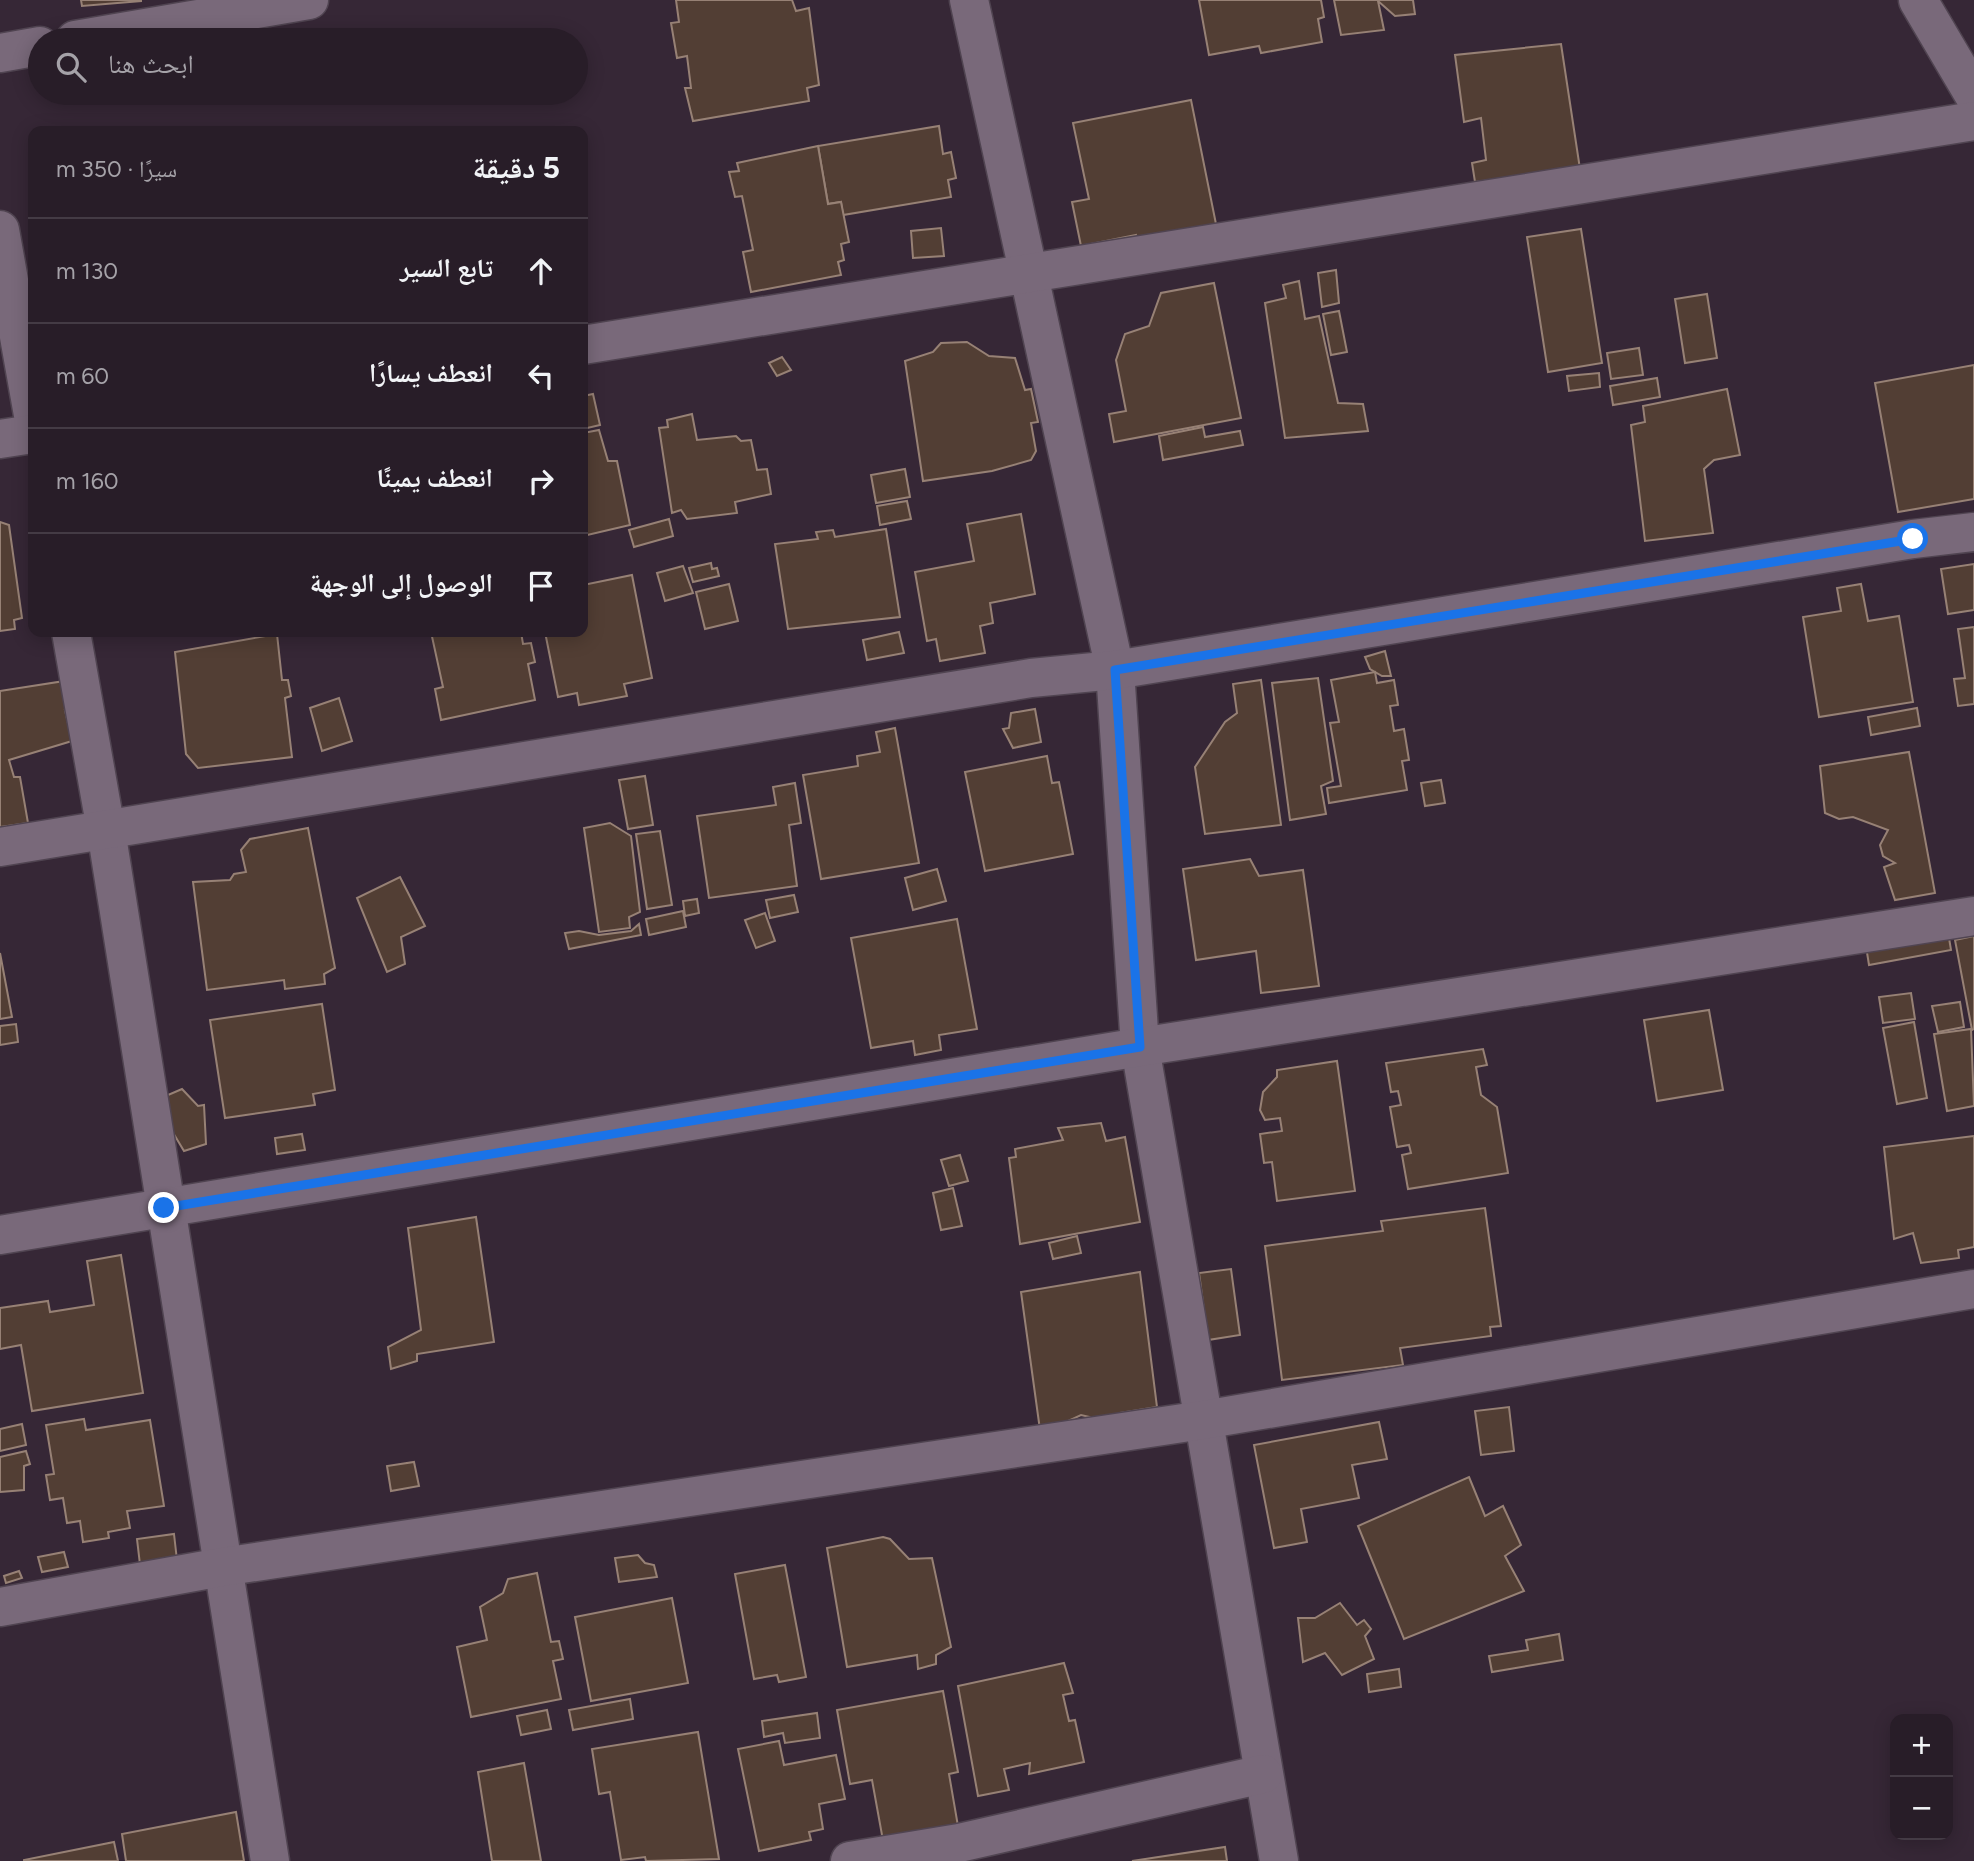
<!DOCTYPE html>
<html lang="ar">
<meta charset="utf-8">
<style>
body{margin:0;font-family:Figtree,"Noto Naskh Arabic",sans-serif;background:#342a34;color:#f1f3f6;direction:rtl}
.controls{position:absolute;right:21px;bottom:21px;display:grid;overflow:hidden;border-radius:14px;box-shadow:0 4px 18px #0003}
.controls button{width:63px;height:63px;display:grid;place-items:center;padding:0;border:0;border-bottom:2px solid #443b45;background:#281d28;color:#f1f3f6;font:35px sans-serif}
.stop{position:absolute;width:21px;height:21px;margin:-16px;border:5px solid #1a73e8;border-radius:50%;background:#fff}
.stop.end{background:#1a73e8;border-color:#fff;box-shadow:0 2px 7px #0008}
.list{margin:0;padding:0;list-style:none}
h2{display:flex;justify-content:space-between;align-items:center;height:91px;margin:0;padding:0 28px;font-size:30px}
h2 small{font-size:23px;font-weight:400;color:#a5a2a8}
.list li{display:grid;grid-template-columns:46px 1fr auto;gap:21px;align-items:center;box-sizing:border-box;height:105px;padding:0 28px;border-top:2px solid #443b45}
.list b{display:block;font-size:26px;white-space:nowrap}
.list em{font-size:23px;font-style:normal;color:#a5a2a8}
.icon{flex:none;width:38px;height:38px;fill:none;stroke:currentColor;stroke-width:2;stroke-linecap:round;stroke-linejoin:round}
.map{position:relative;flex:none;width:1974px;height:1861px;overflow:hidden;direction:ltr}
.search{position:absolute;background:#281d28;box-shadow:0 4px 18px #0003;left:28px;top:28px;width:560px;height:77px;display:flex;align-items:center;gap:18px;box-sizing:border-box;padding:0 24px;border-radius:38px;color:#a5a2a8;font-size:26px}
.panel{position:absolute;background:#281d28;box-shadow:0 4px 18px #0003;left:28px;top:126px;width:560px;height:511px;border-radius:14px;direction:rtl}
.map>svg:first-child{display:block}
.building{fill:#523e34;stroke:#978175;stroke-width:2}
.lines{fill:none;stroke-linecap:round;stroke-linejoin:round}
.minor-casing{stroke:#504451;stroke-width:41}
.minor{stroke:#79697a;stroke-width:38}
.route{stroke:#1a73e8;stroke-width:9}
</style>
<div class="map">
<svg width="1974" height="1861" viewBox="0 0 1974 1861">
<rect width="100%" height="100%" fill="#362736"/>
<!-- building -->
<g class="building">
<polygon points="81,0 141,0 141,1 82,6"/>
<polygon points="676,0 792,0 796,11 809,8 819,85 807,88 809,101 693,121 685,88 691,88 687,56 677,58 671,23 679,22"/>
<polygon points="1199,0 1321,0 1324,17 1318,19 1322,42 1261,53 1259,46 1209,55"/>
<polygon points="1334,0 1413,0 1415,14 1395,16 1378,1 1384,30 1341,35"/>
<polygon points="1561,44 1580,169 1475,182 1472,163 1486,160 1481,118 1464,122 1455,55"/>
<polygon points="1191,100 1218,234 1139,249 1136,235 1081,246 1072,202 1089,199 1073,123"/>
<polygon points="939,126 943,154 951,152 956,178 948,180 951,197 843,215 841,202 828,204 818,146"/>
<polygon points="818,146 828,204 841,202 849,242 841,244 844,260 838,262 841,275 751,292 743,252 753,250 742,196 735,197 729,172 739,171 737,163"/>
<polygon points="941,228 944,256 913,258 911,231"/>
<polygon points="1581,229 1602,363 1548,372 1527,237"/>
<polygon points="1336,270 1339,303 1322,307 1318,273"/>
<polygon points="1299,281 1305,319 1319,316 1338,403 1363,404 1368,431 1285,438 1265,303 1286,298 1283,285"/>
<polygon points="1214,283 1241,418 1114,442 1109,414 1126,411 1116,360 1125,334 1149,326 1161,293"/>
<polygon points="1707,294 1717,358 1685,363 1675,299"/>
<polygon points="1339,311 1347,352 1331,355 1323,314"/>
<polygon points="967,342 989,356 1015,358 1025,390 1031,389 1038,422 1031,423 1036,451 1031,460 992,471 923,481 905,361 933,352 941,343"/>
<polygon points="1639,348 1643,375 1611,379 1607,353"/>
<polygon points="782,357 791,370 777,376 769,363"/>
<polygon points="1974,365 1974,499 1898,512 1875,383"/>
<polygon points="1599,373 1600,387 1569,391 1567,376"/>
<polygon points="1657,378 1660,397 1613,405 1610,386"/>
<polygon points="1727,389 1740,455 1714,460 1704,469 1713,533 1645,541 1631,425 1645,422 1643,406"/>
<polygon points="593,394 600,425 583,429 583,396"/>
<polygon points="692,414 697,440 736,436 741,441 751,440 757,470 767,469 771,494 735,502 737,513 687,519 681,510 672,513 659,428 668,427 667,420"/>
<polygon points="1203,427 1205,437 1240,431 1243,445 1163,460 1159,436"/>
<polygon points="599,430 608,461 617,461 630,525 583,536 583,433"/>
<polygon points="905,469 910,497 876,503 871,475"/>
<polygon points="907,501 911,519 880,525 877,506"/>
<polygon points="1021,514 1035,594 990,603 993,623 980,626 985,653 940,661 936,639 927,641 915,572 974,561 967,524"/>
<polygon points="669,519 673,536 634,547 629,530"/>
<polygon points="0,522 9,525 22,618 14,620 15,629 0,631"/>
<polygon points="886,529 900,617 788,629 775,544 818,539 816,532 833,530 835,537"/>
<polygon points="711,563 712,569 717,568 719,576 693,582 689,568"/>
<polygon points="1974,564 1974,610 1948,614 1941,569"/>
<polygon points="683,566 693,593 665,601 657,573"/>
<polygon points="632,575 652,678 624,684 627,696 579,705 577,693 558,697 545,632 583,632 583,585"/>
<polygon points="729,584 738,621 705,629 696,592"/>
<polygon points="1861,584 1868,621 1899,616 1913,702 1819,717 1803,617 1841,611 1837,588"/>
<polygon points="1974,627 1974,704 1958,706 1954,679 1965,678 1958,629"/>
<polygon points="431,632 521,632 523,644 531,643 535,662 528,664 535,700 441,720 435,689 443,687"/>
<polygon points="899,632 904,653 867,660 863,640"/>
<polygon points="277,634 282,680 288,680 291,696 285,698 292,757 198,768 186,754 175,652"/>
<polygon points="1385,651 1391,676 1382,676 1370,669 1365,657"/>
<polygon points="1375,672 1377,683 1394,680 1398,705 1390,706 1394,731 1404,729 1409,760 1402,761 1407,790 1329,803 1327,788 1341,786 1330,723 1339,722 1331,680"/>
<polygon points="1318,678 1333,781 1321,786 1326,814 1290,820 1272,683"/>
<polygon points="71,680 78,709 65,710 72,741 9,760 14,777 20,777 28,823 0,827 0,691"/>
<polygon points="1261,680 1281,825 1205,834 1195,767 1225,722 1237,713 1233,684"/>
<polygon points="339,698 352,741 322,751 310,708"/>
<polygon points="1917,708 1920,726 1871,735 1868,717"/>
<polygon points="1035,709 1041,742 1013,748 1003,729 1009,728 1011,713"/>
<polygon points="895,728 919,863 821,879 803,775 858,766 857,756 880,752 876,732"/>
<polygon points="1909,752 1935,893 1895,900 1884,867 1895,863 1883,856 1880,845 1888,830 1853,817 1839,819 1825,813 1820,766"/>
<polygon points="1047,756 1052,783 1059,782 1073,854 985,871 965,772"/>
<polygon points="645,776 653,825 628,829 619,780"/>
<polygon points="1441,780 1445,803 1425,806 1421,783"/>
<polygon points="795,783 801,823 789,825 797,886 709,898 697,816 776,805 773,787"/>
<polygon points="610,823 631,836 640,912 629,917 630,928 599,932 584,828"/>
<polygon points="308,828 335,968 324,974 325,984 285,989 284,980 207,990 193,882 230,880 234,874 246,872 241,850 250,839"/>
<polygon points="660,831 672,905 647,909 636,834"/>
<polygon points="1250,859 1259,876 1303,870 1319,986 1261,993 1256,951 1196,960 1183,869"/>
<polygon points="937,869 946,901 913,910 905,878"/>
<polygon points="400,877 425,926 401,937 405,964 387,972 357,898"/>
<polygon points="794,895 798,912 770,918 766,900"/>
<polygon points="697,899 699,913 685,916 683,901"/>
<polygon points="683,911 686,927 649,935 646,919"/>
<polygon points="765,913 775,941 756,948 745,920"/>
<polygon points="957,919 977,1029 939,1035 941,1050 915,1055 913,1041 871,1048 851,938"/>
<polygon points="639,924 641,935 569,949 565,933 579,931 599,935 631,931"/>
<polygon points="1947,926 1951,950 1869,965 1865,940"/>
<polygon points="1974,936 1974,1029 1972,1030 1955,940"/>
<polygon points="0,953 12,1017 0,1019"/>
<polygon points="1911,993 1915,1019 1883,1023 1879,997"/>
<polygon points="1960,1002 1964,1027 1938,1032 1932,1006"/>
<polygon points="322,1004 335,1090 313,1094 315,1105 225,1118 210,1020"/>
<polygon points="1709,1010 1723,1090 1657,1101 1644,1020"/>
<polygon points="1914,1022 1927,1098 1897,1104 1883,1028"/>
<polygon points="16,1024 18,1042 0,1045 0,1026"/>
<polygon points="1971,1029 1974,1106 1947,1111 1934,1034"/>
<polygon points="1483,1049 1487,1065 1476,1067 1481,1095 1497,1107 1508,1173 1408,1189 1402,1155 1411,1153 1409,1145 1397,1147 1390,1107 1401,1105 1398,1091 1391,1092 1386,1063"/>
<polygon points="1337,1061 1355,1191 1277,1201 1272,1162 1264,1163 1260,1134 1282,1131 1280,1118 1265,1120 1260,1110 1263,1092 1277,1077 1277,1070"/>
<polygon points="182,1089 198,1106 204,1105 206,1144 184,1151 154,1101"/>
<polygon points="1101,1123 1106,1141 1125,1137 1140,1222 1020,1244 1009,1158 1016,1157 1015,1149 1063,1140 1058,1128"/>
<polygon points="302,1134 305,1150 277,1154 275,1138"/>
<polygon points="1974,1136 1974,1247 1958,1250 1959,1258 1921,1263 1913,1233 1894,1239 1884,1147"/>
<polygon points="960,1155 968,1181 949,1186 941,1160"/>
<polygon points="953,1188 962,1226 941,1230 933,1193"/>
<polygon points="1485,1208 1501,1326 1490,1327 1491,1336 1400,1348 1403,1365 1282,1380 1265,1246 1383,1231 1381,1221"/>
<polygon points="476,1217 494,1342 417,1354 417,1361 391,1369 388,1347 421,1330 408,1228"/>
<polygon points="1077,1236 1081,1253 1053,1259 1049,1243"/>
<polygon points="121,1255 143,1393 32,1411 21,1345 0,1349 0,1308 48,1301 50,1312 94,1305 87,1261"/>
<polygon points="1231,1269 1240,1335 1208,1340 1199,1273"/>
<polygon points="1140,1272 1157,1407 1120,1413 1107,1421 1081,1415 1053,1428 1040,1430 1021,1292"/>
<polygon points="1509,1407 1514,1451 1481,1455 1475,1411"/>
<polygon points="84,1419 86,1430 150,1420 164,1506 127,1511 130,1528 108,1532 109,1538 83,1542 80,1521 67,1523 63,1498 50,1500 46,1475 54,1474 46,1425"/>
<polygon points="1379,1422 1387,1459 1352,1465 1359,1498 1301,1509 1307,1542 1274,1548 1254,1445"/>
<polygon points="22,1424 26,1445 0,1451 0,1429"/>
<polygon points="26,1451 30,1464 24,1466 24,1490 0,1492 0,1457"/>
<polygon points="414,1462 419,1486 391,1491 387,1466"/>
<polygon points="1469,1477 1485,1516 1503,1506 1521,1545 1505,1556 1524,1591 1404,1639 1358,1526"/>
<polygon points="174,1534 178,1569 141,1573 137,1539"/>
<polygon points="883,1537 890,1539 909,1559 932,1558 951,1647 936,1655 936,1664 918,1669 917,1655 847,1667 827,1548"/>
<polygon points="64,1552 68,1567 42,1572 38,1557"/>
<polygon points="638,1555 645,1563 654,1565 657,1577 619,1582 615,1558"/>
<polygon points="785,1565 806,1677 779,1682 777,1675 754,1679 735,1574"/>
<polygon points="19,1571 22,1578 6,1583 4,1576"/>
<polygon points="537,1573 551,1642 559,1641 563,1659 553,1661 561,1699 471,1717 457,1647 487,1640 480,1607 503,1593 508,1579"/>
<polygon points="672,1598 688,1683 591,1701 575,1617"/>
<polygon points="1340,1603 1357,1625 1364,1620 1371,1629 1365,1636 1374,1659 1342,1675 1325,1653 1303,1662 1298,1618 1315,1618"/>
<polygon points="1559,1634 1563,1660 1492,1672 1489,1656 1528,1650 1526,1640"/>
<polygon points="1064,1663 1073,1693 1063,1695 1069,1721 1075,1720 1084,1762 1029,1774 1030,1763 1004,1769 1009,1790 978,1796 958,1686"/>
<polygon points="1399,1669 1401,1687 1369,1692 1367,1674"/>
<polygon points="943,1691 958,1772 949,1774 959,1832 884,1846 872,1780 850,1784 837,1710"/>
<polygon points="630,1699 633,1719 573,1730 569,1710"/>
<polygon points="547,1710 551,1729 521,1735 517,1716"/>
<polygon points="817,1713 820,1738 785,1743 783,1733 764,1737 762,1721"/>
<polygon points="698,1732 719,1859 646,1861 645,1857 621,1860 610,1792 599,1794 592,1749"/>
<polygon points="779,1741 784,1765 836,1755 845,1799 819,1804 823,1829 809,1832 811,1840 759,1851 738,1749"/>
<polygon points="524,1763 541,1861 492,1861 478,1772"/>
<polygon points="236,1812 244,1861 126,1861 122,1834"/>
<polygon points="114,1842 118,1861 24,1861 24,1860"/>
<polygon points="1225,1847 1227,1861 1132,1861"/>
</g>
<g class="lines">
<defs>
<g id="minor">
<polyline points="969,0 1115,670 1140,1047 1279,1861"/>
<polyline points="1918,0 1974,95"/>
<polyline points="75,40 309,0"/>
<polyline points="0,53 40,46"/>
<polyline points="0,230 33,415"/>
<polyline points="583,345 1974,121"/>
<polyline points="0,439 33,434"/>
<polyline points="71,632 106,830 270,1861"/>
<polyline points="0,847 1031,678 1115,670 1913,539 1974,532"/>
<polyline points="0,1235 1140,1047 1974,916"/>
<polyline points="0,1607 222,1567 1203,1420 1974,1289"/>
<polyline points="850,1861 959,1843 1263,1774"/>
</g>
</defs>
<!-- minor casing -->
<use href="#minor" class="minor-casing"/>
<!-- minor -->
<use href="#minor" class="minor"/>
</g>
<g class="lines">
<!-- route -->
<polyline class="route" points="164,1208 1140,1047 1115,670 1913,539"/>
</g>
</svg>
<div class="controls">
<button>+</button>
<button>−</button>
</div>
<div class="stop" style="left:1913px;top:539px"></div>
<div class="stop end" style="left:164px;top:1208px"></div>
<div class="search"><svg class="icon" aria-label="search" viewBox="0 0 24 24"><circle cx="10" cy="10" r="6"/><path d="M15 15l6 6"/></svg>ابحث هنا</div>
<section class="panel">
<h2>5 دقيقة<small>سيرًا · 350 m</small></h2>
<ul class="list">
<li><svg class="icon" aria-label="ahead" viewBox="0 0 24 24"><path d="M12 20V5M6 11l6-6 6 6"/></svg><div><b>تابع السير</b></div><em>130 m</em></li>
<li><svg class="icon" aria-label="left" viewBox="0 0 24 24"><path d="M17 20v-9H6M10 6l-5 5 5 5"/></svg><div><b>انعطف يسارًا</b></div><em>60 m</em></li>
<li><svg class="icon" aria-label="right" viewBox="0 0 24 24"><path d="M7 20v-9h11M14 6l5 5-5 5"/></svg><div><b>انعطف يمينًا</b></div><em>160 m</em></li>
<li><svg class="icon" aria-label="arrive" viewBox="0 0 24 24"><path d="M6 21V4h12l-3 4 3 4H6"/></svg><div><b>الوصول إلى الوجهة</b></div></li>
</ul>
</section>
</div>
